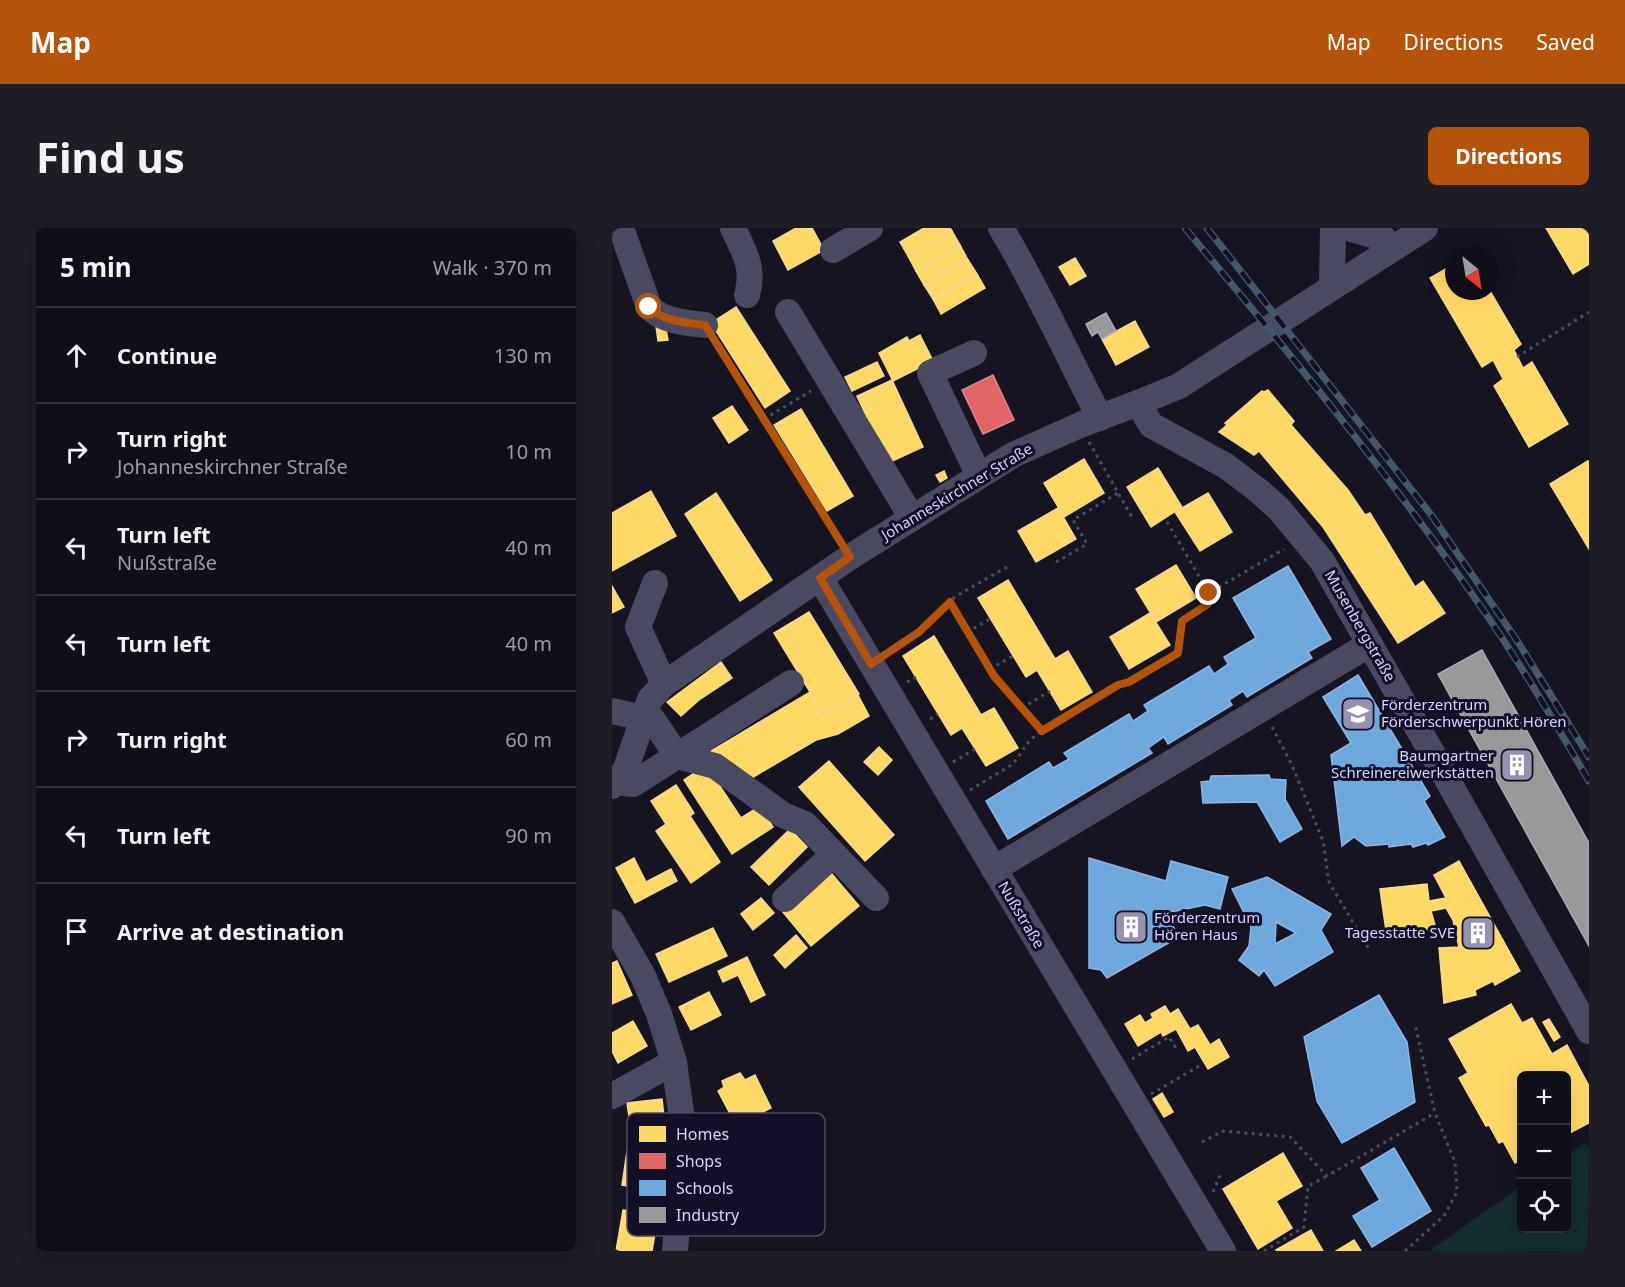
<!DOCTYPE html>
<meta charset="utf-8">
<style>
body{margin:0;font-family:"Noto Sans",sans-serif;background:#1e1d26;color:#f1f3f6}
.controls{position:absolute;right:18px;bottom:18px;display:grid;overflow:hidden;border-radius:9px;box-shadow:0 6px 24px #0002}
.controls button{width:54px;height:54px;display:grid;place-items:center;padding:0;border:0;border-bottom:2px solid #302f38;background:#100f19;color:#f1f3f6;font:30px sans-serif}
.compass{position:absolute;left:833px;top:18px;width:54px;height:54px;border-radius:50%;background:#100f19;box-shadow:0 6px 24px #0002;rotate:150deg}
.stop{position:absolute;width:18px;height:18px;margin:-14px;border:4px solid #b45309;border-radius:50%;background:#fff}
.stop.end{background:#b45309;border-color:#fff;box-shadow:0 2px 6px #0008}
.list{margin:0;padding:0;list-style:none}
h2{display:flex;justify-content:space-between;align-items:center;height:78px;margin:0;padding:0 24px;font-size:26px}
h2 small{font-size:20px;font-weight:400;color:#9c9ca2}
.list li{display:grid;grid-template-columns:39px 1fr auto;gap:18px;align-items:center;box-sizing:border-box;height:96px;padding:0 24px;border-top:2px solid #302f38}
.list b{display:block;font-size:22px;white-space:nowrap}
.list p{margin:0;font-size:20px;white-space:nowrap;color:#9c9ca2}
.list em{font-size:20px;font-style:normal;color:#9c9ca2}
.icon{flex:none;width:33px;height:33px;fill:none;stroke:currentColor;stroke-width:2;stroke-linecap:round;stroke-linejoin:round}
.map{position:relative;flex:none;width:977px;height:1023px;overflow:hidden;border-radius:9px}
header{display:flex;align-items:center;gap:36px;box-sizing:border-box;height:84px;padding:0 30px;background:#b45309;color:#fff}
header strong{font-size:28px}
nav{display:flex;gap:33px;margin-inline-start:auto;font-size:21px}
.intro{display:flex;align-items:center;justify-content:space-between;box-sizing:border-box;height:144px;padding:0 36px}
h1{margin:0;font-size:42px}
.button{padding:15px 27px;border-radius:9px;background:#b45309;color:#fff;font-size:21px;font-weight:700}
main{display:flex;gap:36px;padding:0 36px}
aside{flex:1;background:#100f19;border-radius:9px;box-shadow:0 6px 24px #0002}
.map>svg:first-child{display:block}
.green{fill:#132c2d}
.homes{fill:#ffd966;stroke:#f4d894;stroke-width:1.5}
.shops{fill:#e06666;stroke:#de8794;stroke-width:1.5}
.schools{fill:#6fa8dc;stroke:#8fb5e6;stroke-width:1.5;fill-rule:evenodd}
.industry{fill:#999;stroke:#acabb8;stroke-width:1.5}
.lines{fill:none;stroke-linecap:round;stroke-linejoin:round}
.path{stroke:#44505f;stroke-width:3;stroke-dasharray:3 4.5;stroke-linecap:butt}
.minor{stroke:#4a4962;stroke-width:26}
.rail-casing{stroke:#43596b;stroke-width:7}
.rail{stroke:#130f26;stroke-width:4.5;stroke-dasharray:14;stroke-linecap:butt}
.route{stroke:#b45309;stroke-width:8}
.labels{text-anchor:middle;stroke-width:6;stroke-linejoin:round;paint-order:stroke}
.street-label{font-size:15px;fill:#d9d4ff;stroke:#130f26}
.poi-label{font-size:15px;fill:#d9d4ff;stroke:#130f26;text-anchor:start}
.key{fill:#130f26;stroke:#4e4a67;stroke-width:1.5}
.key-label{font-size:16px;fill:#d9d4ff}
</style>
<header>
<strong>Map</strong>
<nav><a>Map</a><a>Directions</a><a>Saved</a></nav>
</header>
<div class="intro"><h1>Find us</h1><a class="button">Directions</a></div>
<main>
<aside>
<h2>5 min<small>Walk · 370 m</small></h2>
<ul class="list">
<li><svg class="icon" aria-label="ahead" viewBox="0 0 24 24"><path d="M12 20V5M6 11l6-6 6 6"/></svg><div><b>Continue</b></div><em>130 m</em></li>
<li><svg class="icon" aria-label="right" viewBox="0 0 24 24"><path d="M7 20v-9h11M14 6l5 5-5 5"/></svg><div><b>Turn right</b><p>Johanneskirchner Straße</p></div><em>10 m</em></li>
<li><svg class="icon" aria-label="left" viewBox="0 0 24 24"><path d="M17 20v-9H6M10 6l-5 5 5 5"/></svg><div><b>Turn left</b><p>Nußstraße</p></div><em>40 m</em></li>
<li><svg class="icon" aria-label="left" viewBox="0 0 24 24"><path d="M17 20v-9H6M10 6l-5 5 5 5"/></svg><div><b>Turn left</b></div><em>40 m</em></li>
<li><svg class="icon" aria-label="right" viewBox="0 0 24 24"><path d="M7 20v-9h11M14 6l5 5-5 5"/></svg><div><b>Turn right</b></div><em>60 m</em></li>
<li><svg class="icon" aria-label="left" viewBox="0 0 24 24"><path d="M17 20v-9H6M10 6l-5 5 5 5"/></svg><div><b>Turn left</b></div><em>90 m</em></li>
<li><svg class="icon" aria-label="arrive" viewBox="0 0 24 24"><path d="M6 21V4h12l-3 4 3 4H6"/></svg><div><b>Arrive at destination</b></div></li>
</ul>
</aside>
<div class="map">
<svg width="977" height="1023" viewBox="0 0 977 1023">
<rect width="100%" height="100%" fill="#161421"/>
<!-- green -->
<polygon class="green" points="973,914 977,920 976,1023 817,1023 909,958 909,1000 954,1000 955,927"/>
<!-- homes -->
<g class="homes">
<polygon points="184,0 200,0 212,22 176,42 161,13"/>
<polygon points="312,0 338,0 340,3 296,28 288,14"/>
<polygon points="934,0 977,0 977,36 961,46"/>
<polygon points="340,3 348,17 304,43 296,28"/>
<polygon points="348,17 356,32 312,57 304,43"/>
<polygon points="463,30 474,48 458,57 447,39"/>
<polygon points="356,32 365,46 321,71 312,57"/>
<polygon points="842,36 842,63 878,63 909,116 902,122 911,140 920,134 956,196 917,219 882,158 891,151 881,132 870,139 818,50"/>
<polygon points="365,46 373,60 329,86 321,71"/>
<polygon points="124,79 178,163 153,180 99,95"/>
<polygon points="523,93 537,119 504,137 490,111"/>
<polygon points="53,96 56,112 46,113 44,98"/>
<polygon points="308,107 321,133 281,153 267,125 295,109 297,113"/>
<polygon points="265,134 272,148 240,163 233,149"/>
<polygon points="280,152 311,219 276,235 245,168"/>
<polygon points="656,162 682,193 679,197 736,262 753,287 758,285 803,359 811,353 833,385 786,415 711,299 647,223 642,227 607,204 615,197 613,195 650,163 652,164"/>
<polygon points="120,178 136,202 117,215 101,190"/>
<polygon points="189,181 241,268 215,283 162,197"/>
<polygon points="472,231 492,265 452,289 432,255"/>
<polygon points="976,233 977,236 977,321 938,256"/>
<polygon points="546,240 570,279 539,299 515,259"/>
<polygon points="332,243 335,250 328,254 324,247"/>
<polygon points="39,263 64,308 0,343 0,285"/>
<polygon points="104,265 160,352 128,373 73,286"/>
<polygon points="596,265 620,304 588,323 563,284"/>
<polygon points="446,280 464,311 424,334 406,303"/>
<polygon points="564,337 584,370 544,394 524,361"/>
<polygon points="396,352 443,431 456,423 480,464 449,482 425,442 414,449 366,370"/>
<polygon points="0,358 12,379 0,385"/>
<polygon points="197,384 247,466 212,487 162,405"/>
<polygon points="538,385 558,417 517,441 498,409"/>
<polygon points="322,408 369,487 382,480 406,520 374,538 350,500 339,507 291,428"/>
<polygon points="109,434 120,450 87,472 69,488 55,474"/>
<polygon points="198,464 211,488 246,467 257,488 226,506 204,512 138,551 99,523"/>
<polygon points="267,519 280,532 266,547 252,534"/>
<polygon points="217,533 282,607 253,633 187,559"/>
<polygon points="94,537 129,590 148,578 161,599 120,626 72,552"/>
<polygon points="64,557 82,585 78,588 108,634 79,655 44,603 54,596 39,573"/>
<polygon points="178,601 195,619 157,657 139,639"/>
<polygon points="22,630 34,654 59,641 65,653 23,675 4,640"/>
<polygon points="847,633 908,743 883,757 881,753 863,762 864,767 832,775 827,720 847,719 841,692 834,680 819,683 824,701 775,710 768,661 815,656 817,673 834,670 822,647"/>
<polygon points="219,645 247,678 199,718 171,684"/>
<polygon points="149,670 162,685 141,702 129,686"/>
<polygon points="101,700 115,728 57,754 44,726"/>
<polygon points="184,707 195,720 173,740 162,727"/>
<polygon points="135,729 153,767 139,774 126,747 111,754 106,743"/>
<polygon points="5,733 20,767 0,776 0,735"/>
<polygon points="97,764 109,787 79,802 67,779"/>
<polygon points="899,776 910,795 920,790 940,826 955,817 977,858 977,895 954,907 954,848 909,848 909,932 903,935 891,913 887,915 877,897 874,898 847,850 856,845 837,811"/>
<polygon points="553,778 558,786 566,781 578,801 586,797 598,817 607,811 617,829 596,841 583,819 576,823 564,801 551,808 549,804 526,818 513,796 528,787 533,795 541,790 539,786"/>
<polygon points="937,791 948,809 942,813 931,794"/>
<polygon points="21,793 35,818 6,835 0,823 0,805"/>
<polygon points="128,845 133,852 143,847 159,880 124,897 106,863 112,859 110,853"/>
<polygon points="550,865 561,884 552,889 541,871"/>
<polygon points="50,871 53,898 19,902 15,875"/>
<polygon points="15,923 54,929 49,963 10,957"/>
<polygon points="671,925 690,958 664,973 680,1000 646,1021 611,961"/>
<polygon points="11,982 46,987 40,1023 4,1023"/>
<polygon points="699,1002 711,1023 665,1023 664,1022"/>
<polygon points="742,1012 749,1023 724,1023"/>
</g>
<!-- shops -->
<polygon class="shops" points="381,147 402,192 371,206 350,162"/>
<!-- schools -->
<g class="schools">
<polygon points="676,338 719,411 696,424 700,430 635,469 631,463 617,472 620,477 556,516 552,509 536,520 540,525 396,611 374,573 437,534 441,540 457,531 452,525 517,486 521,493 536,483 532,477 597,438 602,446 616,436 612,429 644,410 621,370"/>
<polygon points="746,447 818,568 812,573 833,609 816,617 814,615 801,619 799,616 777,619 777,616 754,618 742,609 730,618 719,527 739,515 711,469"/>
<polygon points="657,547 658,551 674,552 673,571 690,601 668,614 645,574 591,575 589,554 598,553 599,548"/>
<polygon points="477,630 554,653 559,633 616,649 608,681 593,677 559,684 556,689 567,709 495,750 489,742 477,740"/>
<path d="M655 649 719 686 709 702 721 724 663 758 652 742 647 748 627 732 637 718 639 699 620 661ZM664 694 684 705 663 716Z"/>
<polygon points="767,767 795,814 803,874 730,915 705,873 692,809"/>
<polygon points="782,920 819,983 760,1019 741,988 768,972 749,940"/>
</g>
<!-- industry -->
<g class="industry">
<polygon points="494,85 504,103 490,111 486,104 480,108 474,96"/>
<polygon points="870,422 977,615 977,718 826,446"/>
</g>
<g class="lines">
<!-- path -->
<g class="path">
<polyline points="104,115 228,313"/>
<polyline points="905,129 977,84"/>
<polyline points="152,191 199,163"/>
<polyline points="477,214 520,289"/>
<polyline points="555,294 597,365"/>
<polyline points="444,334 475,316 461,292 506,265"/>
<polyline points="337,374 382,448 430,503"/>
<polyline points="355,404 378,391"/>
<polyline points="278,424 307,404 344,368 397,338"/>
<polyline points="378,441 401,428"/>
<polyline points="295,454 304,449"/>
<polyline points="410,480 438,463"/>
<polyline points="318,491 326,486"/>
<polyline points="660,499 680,537 711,613 717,654 758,723"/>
<polyline points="341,534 363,521"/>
<polyline points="358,562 401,536 418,512 430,503 505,457 517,454 566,425 570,393 596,376 597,365 672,321"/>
<polyline points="520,831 557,809 565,822"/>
<polyline points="539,866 589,837"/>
<polyline points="590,914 611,903 678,909 715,948 823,885"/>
<polyline points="601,964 609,945"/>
<polyline points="652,1023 692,999 696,958 715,948"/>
<polyline points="793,1023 832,988 845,964 843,934 823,885 803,796"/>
</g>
<!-- minor -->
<g class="minor">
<path d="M9 0 37 79C50 93 75 95 93 97"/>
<path d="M121 0C132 24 143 40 135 67"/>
<path d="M389 0C426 61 455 127 488 190"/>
<polyline points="736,0 771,10 779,21"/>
<polyline points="221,22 258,0"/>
<polyline points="720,58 721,0"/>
<polyline points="176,84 300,290"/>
<polyline points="362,125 318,145 367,248"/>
<polyline points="526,175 539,197 614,238 647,263 667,281 710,333 827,537 977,803"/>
<polyline points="208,350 611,1023"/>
<polyline points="43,355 26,399 52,456"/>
<polyline points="179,455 65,528 103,538 171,587 193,596 264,670"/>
<polyline points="0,483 41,492 65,528 21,556 5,554"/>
<polyline points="0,558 13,543 38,471 52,456 238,329 401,227 468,197 526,175 567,158 813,0"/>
<polyline points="382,641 758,416"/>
<polyline points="173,671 222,626"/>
<polyline points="0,694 31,748 47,786 62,834 72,904 63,1023"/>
<polyline points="0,868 62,834"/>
</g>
<defs>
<g id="rail">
<path d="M573 0C675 122 776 245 867 376 907 433 942 493 977 553"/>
<polyline points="595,0 820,288 906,414 977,529"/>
</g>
</defs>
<!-- rail casing -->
<use href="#rail" class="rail-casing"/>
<!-- rail -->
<use href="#rail" class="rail"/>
</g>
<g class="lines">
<!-- route -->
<path class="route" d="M37 79C50 93 75 95 93 97L238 329 208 350 259 436 307 404 338 374 382 448 430 503 506 457 517 454 566 425 570 393 596 376 597 365"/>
</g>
<!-- icons -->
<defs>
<symbol id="school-square" viewBox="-11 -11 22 22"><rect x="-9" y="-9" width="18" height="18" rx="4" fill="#9591b1" stroke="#130f26"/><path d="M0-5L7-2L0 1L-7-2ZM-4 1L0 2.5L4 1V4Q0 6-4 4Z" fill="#fff"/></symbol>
<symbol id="building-square" viewBox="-11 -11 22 22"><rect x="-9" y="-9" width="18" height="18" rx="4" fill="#9591b1" stroke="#130f26"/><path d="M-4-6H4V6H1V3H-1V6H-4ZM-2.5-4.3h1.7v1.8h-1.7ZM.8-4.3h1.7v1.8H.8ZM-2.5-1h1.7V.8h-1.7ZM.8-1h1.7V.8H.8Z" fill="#fff"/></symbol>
</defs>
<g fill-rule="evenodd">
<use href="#school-square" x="727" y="467" width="38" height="38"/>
<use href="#building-square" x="886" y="518" width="38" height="38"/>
<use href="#building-square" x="500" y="680" width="38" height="38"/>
<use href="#building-square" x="847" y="686" width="38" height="38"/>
</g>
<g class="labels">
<!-- street labels -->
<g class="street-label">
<text transform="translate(345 264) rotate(-31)" y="5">Johanneskirchner Straße</text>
<text transform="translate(748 398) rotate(60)" y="5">Musenbergstraße</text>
<text transform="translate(409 687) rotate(59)" y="5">Nußstraße</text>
</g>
<!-- poi labels -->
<g class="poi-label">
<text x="769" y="482">Förderzentrum<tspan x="769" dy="17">Förderschwerpunkt Hören</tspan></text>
<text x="882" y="533" text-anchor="end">Baumgartner<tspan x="882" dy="17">Schreinereiwerkstätten</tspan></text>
<text x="542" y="695">Förderzentrum<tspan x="542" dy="17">Hören Haus</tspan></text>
<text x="843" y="710" text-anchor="end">Tagesstatte SVE</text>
</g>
</g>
<!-- legend -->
<rect x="15" y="885" width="198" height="123" rx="9" class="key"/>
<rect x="27" y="898" width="27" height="16" fill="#ffd966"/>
<rect x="27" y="925" width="27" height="16" fill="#e06666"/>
<rect x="27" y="952" width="27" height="16" fill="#6fa8dc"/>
<rect x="27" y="979" width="27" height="16" fill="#999"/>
<g class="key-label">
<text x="64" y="912">Homes</text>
<text x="64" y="939">Shops</text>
<text x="64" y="966">Schools</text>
<text x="64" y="993">Industry</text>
</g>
</svg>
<div class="controls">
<button>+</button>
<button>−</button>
<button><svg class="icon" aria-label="locate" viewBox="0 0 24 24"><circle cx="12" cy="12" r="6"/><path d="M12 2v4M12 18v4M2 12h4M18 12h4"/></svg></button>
</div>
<svg class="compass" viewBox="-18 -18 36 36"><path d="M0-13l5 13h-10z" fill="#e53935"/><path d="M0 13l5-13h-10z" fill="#9c9ca2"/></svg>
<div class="stop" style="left:37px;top:79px"></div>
<div class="stop end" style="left:597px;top:365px"></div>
</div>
</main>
